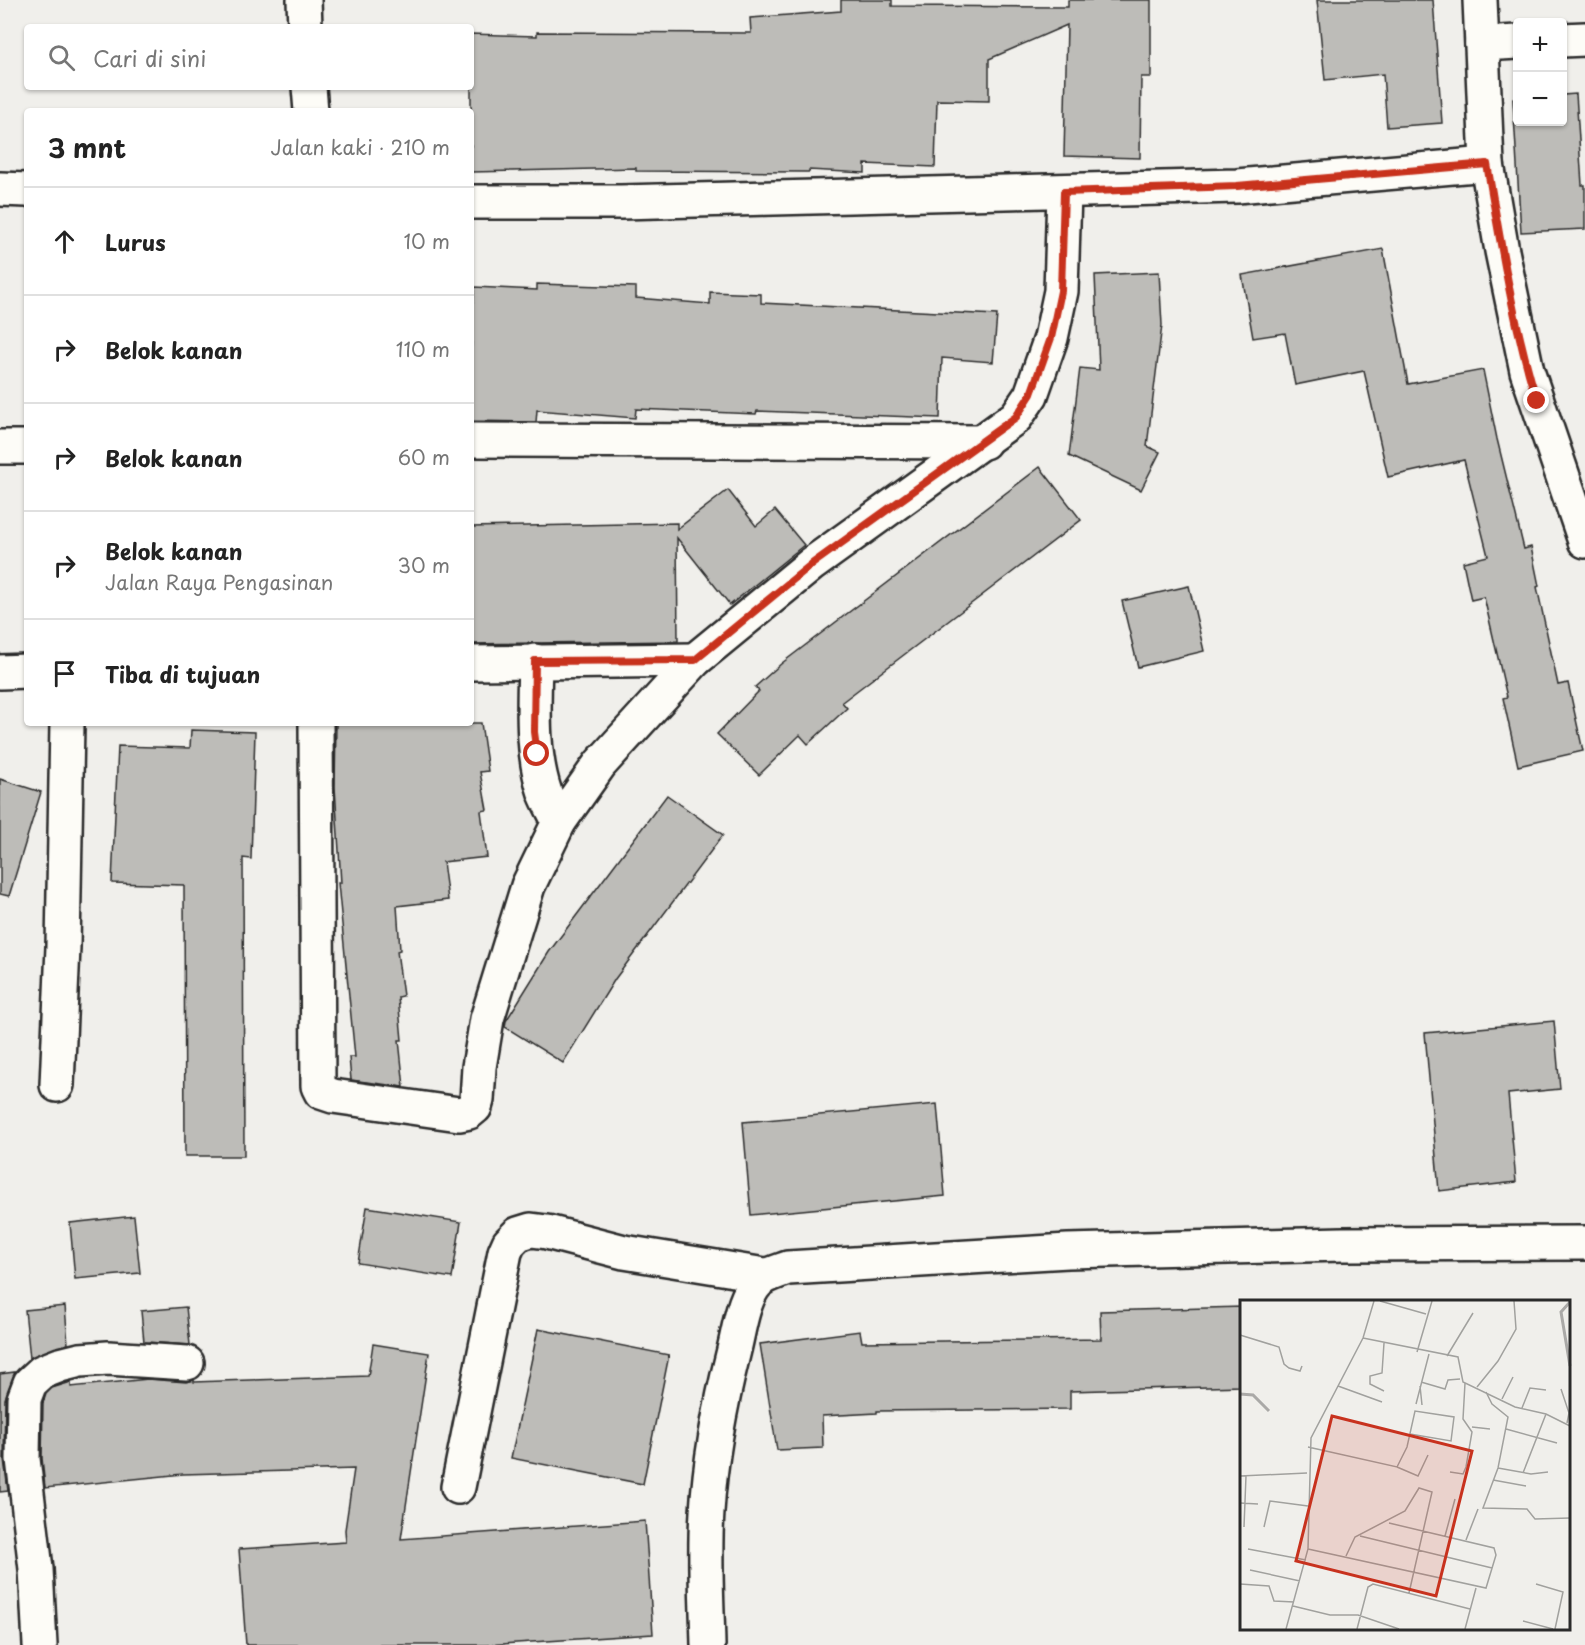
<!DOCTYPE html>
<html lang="id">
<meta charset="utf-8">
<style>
body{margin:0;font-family:"Playpen Sans",sans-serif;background:#f6f6f6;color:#222}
.controls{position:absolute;right:18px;top:18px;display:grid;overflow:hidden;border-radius:6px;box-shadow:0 2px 4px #0004}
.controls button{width:54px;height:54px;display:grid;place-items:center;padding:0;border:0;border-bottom:2px solid #e0e0e0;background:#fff;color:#222;font:30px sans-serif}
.stop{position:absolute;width:18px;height:18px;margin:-14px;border:4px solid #c8321e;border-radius:50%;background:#fff}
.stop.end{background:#c8321e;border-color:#fff;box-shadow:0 2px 6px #0008}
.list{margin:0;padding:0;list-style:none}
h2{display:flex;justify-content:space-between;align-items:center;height:78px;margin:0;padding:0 24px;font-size:26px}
h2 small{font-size:20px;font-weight:400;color:#767676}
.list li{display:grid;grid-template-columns:39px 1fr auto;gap:18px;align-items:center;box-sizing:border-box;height:108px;padding:0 24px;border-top:2px solid #e0e0e0}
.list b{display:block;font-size:22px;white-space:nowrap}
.list p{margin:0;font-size:20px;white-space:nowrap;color:#767676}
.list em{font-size:20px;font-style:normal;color:#767676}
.icon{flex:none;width:33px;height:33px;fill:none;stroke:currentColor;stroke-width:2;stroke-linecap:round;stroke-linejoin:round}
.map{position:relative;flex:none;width:1585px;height:1645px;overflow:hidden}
.search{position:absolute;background:#fff;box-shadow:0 2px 4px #0004;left:24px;top:24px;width:450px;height:66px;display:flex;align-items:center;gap:15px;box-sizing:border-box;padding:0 21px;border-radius:6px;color:#767676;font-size:22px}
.panel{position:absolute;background:#fff;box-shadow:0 2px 4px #0004;left:24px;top:108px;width:450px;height:618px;border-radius:6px}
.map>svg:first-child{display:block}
.building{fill:#bdbcb8;stroke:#2b2b2b;stroke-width:1.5}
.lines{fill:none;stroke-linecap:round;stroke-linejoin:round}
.minor-casing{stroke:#2b2b2b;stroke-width:38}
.secondary-casing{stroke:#2b2b2b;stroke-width:38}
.minor{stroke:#fdfcf7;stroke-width:33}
.secondary{stroke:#fdfcf7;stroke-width:33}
.route{stroke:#c8321e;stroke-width:8}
.inset-river{fill:none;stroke:#aaa9a7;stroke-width:3}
.inset-road{fill:none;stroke:#a1a19e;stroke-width:1.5}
.view{fill:#c8321e;fill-opacity:0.15;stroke:#c8321e;stroke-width:3}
.inset-edge{fill:none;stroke:#2b2b2b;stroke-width:3}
</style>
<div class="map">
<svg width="1585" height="1645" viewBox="0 0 1585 1645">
<rect width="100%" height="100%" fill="#f0efeb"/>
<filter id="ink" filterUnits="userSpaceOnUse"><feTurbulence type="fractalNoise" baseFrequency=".0167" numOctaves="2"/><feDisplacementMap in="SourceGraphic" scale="12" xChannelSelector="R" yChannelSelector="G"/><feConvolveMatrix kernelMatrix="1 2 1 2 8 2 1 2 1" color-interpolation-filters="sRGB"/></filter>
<g filter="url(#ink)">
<!-- building -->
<g class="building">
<polygon points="841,0 892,0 892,6 1068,7 1068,0 1151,0 1151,77 1141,77 1140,158 1064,156 1067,25 989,59 989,101 937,100 935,167 865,164 865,173 809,170 809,172 636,171 636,168 471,172 471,34 537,36 537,32 751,33 750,18 841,11"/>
<polygon points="1317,0 1433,0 1442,123 1387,127 1383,74 1325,80"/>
<polygon points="1576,94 1582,185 1585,185 1585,229 1521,232 1513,99 1518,98 1518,122 1563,122 1563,95"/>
<polygon points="1383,249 1408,384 1483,370 1497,439 1524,549 1531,547 1539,586 1537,587 1558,685 1568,683 1583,751 1518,766 1503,698 1507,697 1484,597 1471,600 1463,562 1488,556 1464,460 1388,477 1364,371 1295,385 1285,333 1253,338 1242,275"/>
<polygon points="1159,272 1162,325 1147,446 1160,452 1141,490 1069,456 1080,368 1099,370 1095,275"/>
<polygon points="537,284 636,287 636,298 710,304 710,292 761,294 761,303 997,315 993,362 942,358 940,418 757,411 756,414 636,409 635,418 537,410 536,422 471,421 471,354 474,287 537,290"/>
<polygon points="1040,467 1081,520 842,702 847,708 808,744 800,735 759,775 717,734 759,691 755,687 782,663"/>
<polygon points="728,490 756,526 775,510 804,545 730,605 677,538 678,641 471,644 471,527 677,523 677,529"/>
<polygon points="1189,586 1204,651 1138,667 1122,601"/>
<polygon points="336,723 481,723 488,771 480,772 487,810 481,811 487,857 443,862 448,900 397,906 400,950 397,951 403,996 398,997 402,1040 399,1040 404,1087 351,1080 349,1057 355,1057 338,883 341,883 335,787"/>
<polygon points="191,730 255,732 251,859 243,858 244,1156 185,1156 184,885 112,883 118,746 190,748"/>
<polygon points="0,779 41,792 9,896 0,894"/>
<polygon points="667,795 723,835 615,979 563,1063 505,1027 506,1021 549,952"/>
<polygon points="1554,1021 1560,1089 1508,1094 1516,1182 1439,1191 1425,1033"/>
<polygon points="937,1104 945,1196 751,1215 743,1122"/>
<polygon points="367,1207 461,1222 452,1278 358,1263"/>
<polygon points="134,1216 140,1273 75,1279 70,1223"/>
<polygon points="65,1306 68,1344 30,1358 25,1310"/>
<polygon points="186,1307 190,1345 144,1342 141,1311"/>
<polygon points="1242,1307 1242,1386 1070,1391 1070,1409 877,1411 877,1413 822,1416 823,1448 777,1450 760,1344 860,1331 862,1342 1101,1339 1100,1311"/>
<polygon points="538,1329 669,1355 643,1484 511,1458"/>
<polygon points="373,1344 429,1353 401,1539 645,1521 653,1634 486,1645 246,1645 239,1549 346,1542 345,1530 354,1469 183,1474 45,1488 42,1458 43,1403 46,1394 52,1388 71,1382 71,1387 148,1379 186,1382 194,1380 194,1382 368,1376"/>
<polygon points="15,1372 5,1399 4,1459 8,1491 0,1492 0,1374"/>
</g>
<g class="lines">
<defs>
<g id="minor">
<polyline points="304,0 305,27"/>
<polyline points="1562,40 1585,39"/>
<polyline points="1482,44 1518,42"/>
<polyline points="309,87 311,111"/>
<polyline points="0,189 27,190"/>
<polyline points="471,202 621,202 1237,186 1487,164"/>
<polyline points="471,440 984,442"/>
<polyline points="0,447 27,447"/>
<path d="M535 661C534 705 531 751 545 793 549 803 555 813 559 822"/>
<polyline points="471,663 695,660"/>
<polyline points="0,672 27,671"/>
<polyline points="316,723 318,1086 321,1092 333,1096 459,1114 469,1112 475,1107 477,1100 479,1067 487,1019 528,886 559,822 600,764 695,660 812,564 1016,417 1031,395 1051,338 1061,291 1064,192"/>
<polyline points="57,1085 63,947 67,723"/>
<polyline points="458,1487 505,1252 509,1243 518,1234 531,1230 547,1232 624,1252 765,1275"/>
<polyline points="40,1645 36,1569 23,1459 24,1399 30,1383 42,1372 60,1365 80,1360 108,1358 187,1363"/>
<path d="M708 1645C707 1601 704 1556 707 1512 710 1458 721 1402 734 1350 739 1330 742 1305 753 1288 761 1276 774 1273 788 1268L1068 1251 1343 1244 1585 1243"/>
</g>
<polyline id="secondary" points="1480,0 1487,164 1502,251 1527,371 1585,541"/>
</defs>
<!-- minor casing -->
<use href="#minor" class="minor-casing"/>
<!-- secondary casing -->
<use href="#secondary" class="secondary-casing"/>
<!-- minor -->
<use href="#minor" class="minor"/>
<!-- secondary -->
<use href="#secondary" class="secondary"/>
</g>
</g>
<g class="lines" filter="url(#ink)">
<!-- route -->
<path class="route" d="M537 754 534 732 535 661 695 660 812 564 1016 417 1031 394 1051 338 1061 291 1064 192 1237 186 1487 164C1501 244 1513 324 1537 401"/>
</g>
<!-- overview -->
<g transform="translate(1240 1300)">
<rect width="330" height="330" fill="#f0efeb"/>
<path class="inset-river" d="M330 2 321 12 330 66M0 94 13 95 29 111"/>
<path class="inset-road" d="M140 1 186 14M0 35 39 47 44 64 49 68 60 71 62 66M123 38 218 57 223 82 275 107 306 114 330 126M144 43 142 73 130 76V84L144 91M177 52 192 1M207 56 233 13M181 82 205 89 208 80 220 79M98 86 142 102M180 86 182 105M237 87 258 61 276 29 274 1M321 89 329 113 327 123M246 92 252 104 268 117 258 168 243 208 287 209 295 219 330 218M262 99 273 77M176 104 189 54M282 108 290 88 306 90M232 127 250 129M266 129 317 143M68 147 157 167 167 147 175 111 214 117 211 141 170 134M157 167 178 176 188 155M258 168 291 174 308 172M210 172 223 174 226 167 232 132 223 119 225 83M283 173 306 114M0 176 67 173M253 180 286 186M0 203 18 204M4 227 6 176M24 227 30 201 68 206M120 236 252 268M205 236 215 199M226 240 238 209M8 249 66 260M68 249 246 288 256 255 254 248 149 223M106 256 115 237 165 211 179 188 192 192 169 293M10 270 60 281M0 284 29 286 34 301 54 302M296 284 323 292 315 329M53 306 90 315H118L159 329M283 321 313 329M46 329 68 249 71 138 123 38 134 1M117 329 128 287 133 284 230 309M225 329 236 288"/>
<path class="view" d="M92 116 232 151 196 296 56 261Z"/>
<rect width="330" height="330" class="inset-edge"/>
</g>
</svg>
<div class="controls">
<button>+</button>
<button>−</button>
</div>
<div class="stop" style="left:537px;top:754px"></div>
<div class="stop end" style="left:1537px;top:401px"></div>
<div class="search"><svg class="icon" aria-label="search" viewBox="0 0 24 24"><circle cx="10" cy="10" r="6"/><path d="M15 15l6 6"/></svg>Cari di sini</div>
<section class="panel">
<h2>3 mnt<small>Jalan kaki · 210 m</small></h2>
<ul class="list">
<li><svg class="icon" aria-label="ahead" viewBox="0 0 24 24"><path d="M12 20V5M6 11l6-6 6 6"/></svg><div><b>Lurus</b></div><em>10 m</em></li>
<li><svg class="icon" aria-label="right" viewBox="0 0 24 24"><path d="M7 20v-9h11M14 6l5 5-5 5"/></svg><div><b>Belok kanan</b></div><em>110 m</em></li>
<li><svg class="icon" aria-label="right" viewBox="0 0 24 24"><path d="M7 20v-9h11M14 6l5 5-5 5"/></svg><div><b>Belok kanan</b></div><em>60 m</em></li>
<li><svg class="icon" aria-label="right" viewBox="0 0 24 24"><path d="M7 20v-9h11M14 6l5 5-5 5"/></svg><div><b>Belok kanan</b><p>Jalan Raya Pengasinan</p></div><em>30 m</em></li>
<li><svg class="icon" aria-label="arrive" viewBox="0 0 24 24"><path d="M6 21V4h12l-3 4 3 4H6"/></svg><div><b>Tiba di tujuan</b></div></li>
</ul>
</section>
</div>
